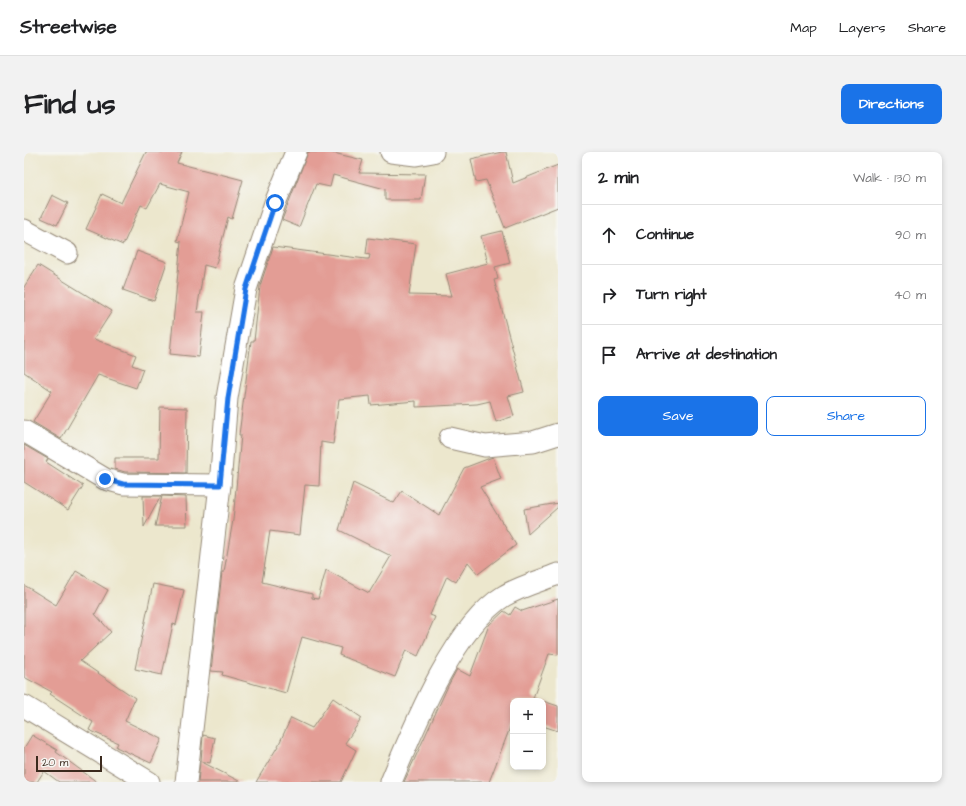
<!DOCTYPE html>
<meta charset="utf-8">
<style>
body{margin:0;font-family:"Architects Daughter",sans-serif;background:#f2f2f2;color:#202124}
.controls{position:absolute;right:12px;bottom:12px;display:grid;overflow:hidden;border-radius:8px;box-shadow:0 2px 6px #0003}
.controls button{width:36px;height:36px;display:grid;place-items:center;padding:0;border:0;border-bottom:1px solid #e0e0e0;background:#fff;color:#202124;font:20px sans-serif}
.scale{position:absolute;left:12px;bottom:10px;width:66px;box-sizing:border-box;padding-left:4px;border:2px solid #3b2a1e;border-top:0;font-size:11px;line-height:14px;white-space:nowrap;color:#3b2a1e;-webkit-text-stroke:3px #f6f6f2;paint-order:stroke}
.stop{position:absolute;width:12px;height:12px;margin:-9px;border:3px solid #1a73e8;border-radius:50%;background:#fff}
.stop.end{background:#1a73e8;border-color:#fff;box-shadow:0 1px 4px #0008}
.list{margin:0;padding:0;list-style:none}
h2{display:flex;justify-content:space-between;align-items:center;height:52px;margin:0;padding:0 16px;font-size:17px}
h2 small{font-size:13px;font-weight:400;color:#757577}
.list li{display:grid;grid-template-columns:26px 1fr auto;gap:12px;align-items:center;box-sizing:border-box;height:60px;padding:0 16px;border-top:1px solid #e0e0e0}
.list b{display:block;font-size:15px;white-space:nowrap}
.list em{font-size:13px;font-style:normal;color:#757577}
.actions{display:flex;gap:8px;padding:12px 16px}
.actions a{flex:1;padding:9px 0;border:1px solid #1a73e8;border-radius:8px;text-align:center;font-size:14px;color:#1a73e8}
.actions .main{background:#1a73e8;color:#fff}
.icon{flex:none;width:22px;height:22px;fill:none;stroke:currentColor;stroke-width:2;stroke-linecap:round;stroke-linejoin:round}
.map{position:relative;flex:none;width:534px;height:630px;overflow:hidden;border-radius:8px}
header{display:flex;align-items:center;gap:24px;box-sizing:border-box;height:56px;padding:0 20px;background:#fff;border-bottom:1px solid #e0e0e0}
header strong{font-size:19px}
nav{display:flex;gap:22px;margin-inline-start:auto;font-size:14px}
.intro{display:flex;align-items:center;justify-content:space-between;box-sizing:border-box;height:96px;padding:0 24px}
h1{margin:0;font-size:28px}
.button{padding:10px 18px;border-radius:8px;background:#1a73e8;color:#fff;font-size:14px;font-weight:700}
main{display:flex;gap:24px;padding:0 24px}
aside{flex:1;background:#fff;border-radius:8px;box-shadow:0 2px 6px #0003}
.map>svg:first-child{display:block}
.building{fill:#e39d95}
.lines{fill:none;stroke-linecap:round;stroke-linejoin:round}
.street-casing{stroke:#948876;stroke-width:23}
.street{stroke:#fff;stroke-width:21}
.route{stroke:#1a73e8;stroke-width:5}
</style>
<header>
<strong>Streetwise</strong>
<nav><a>Map</a><a>Layers</a><a>Share</a></nav>
</header>
<div class="intro"><h1>Find us</h1><a class="button">Directions</a></div>
<main>
<div class="map">
<svg width="534" height="630" viewBox="0 0 534 630">
<rect width="100%" height="100%" fill="#f6f6f2"/>
<filter id="ink" filterUnits="userSpaceOnUse"><feTurbulence type="fractalNoise" baseFrequency=".025" numOctaves="2"/><feDisplacementMap in="SourceGraphic" scale="8" xChannelSelector="R" yChannelSelector="G"/><feConvolveMatrix kernelMatrix="1 2 1 2 8 2 1 2 1" color-interpolation-filters="sRGB"/></filter>
<filter id="wash" filterUnits="userSpaceOnUse"><feTurbulence type="fractalNoise" baseFrequency=".012" numOctaves="4" result="noise"/><feDisplacementMap in="SourceGraphic" scale="16" xChannelSelector="R" yChannelSelector="G"/><feGaussianBlur stdDeviation="0.9" result="paint"/><feColorMatrix in="noise" values="0 0 0 0 0 0 0 0 0 0 0 0 0 0 0 0 0 1.4 0 .05"/><feComposite in="paint" operator="in"/></filter>
<g filter="url(#wash)">
<rect width="100%" height="100%" fill="#ece7cd"/>
<g id="blocks">
<!-- building -->
<g class="building">
<polygon points="122,0 158,0 153,11 219,28 208,67 204,65 191,116 180,113 173,160 180,160 175,205 146,202 157,90 153,89 165,40 136,32 123,56 117,53 99,93 62,77 78,42 97,51"/>
<polygon points="284,0 305,0 339,8 335,21 401,22 397,48 361,48 361,37 309,23 306,35 292,32 275,75 258,68"/>
<polygon points="478,0 482,0 489,31 534,13 534,55 481,76 462,28 452,30 447,7"/>
<polygon points="28,43 44,51 33,73 17,66"/>
<polygon points="478,79 486,111 471,115 474,127 470,128 500,240 484,244 490,264 472,270 466,249 453,252 392,255 392,249 347,253 346,244 315,247 309,292 297,290 295,334 281,333 276,383 246,379 238,430 288,442 288,446 294,447 302,418 345,441 367,404 315,378 329,331 370,351 378,339 415,363 440,316 466,306 469,305 477,327 456,335 492,393 454,422 444,410 432,430 423,424 406,463 411,465 394,504 382,498 371,525 315,503 317,496 278,485 262,541 198,523 199,520 187,519 198,420 200,420 209,368 217,283 215,283 227,189 230,189 236,134 249,95 342,107 345,107 346,103 342,102 344,86 392,92 385,143 428,144 422,122 464,111 457,84"/>
<polygon points="113,99 143,110 130,149 99,138"/>
<polygon points="14,113 88,159 70,187 112,203 108,213 119,217 112,236 74,223 37,287 9,270 28,239 0,220 0,135"/>
<polygon points="136,255 163,256 162,321 101,320 91,317 91,306 135,306"/>
<polygon points="0,293 24,307 22,310 59,334 44,358 0,330"/>
<polygon points="119,344 137,344 120,375"/>
<polygon points="138,344 162,345 163,374 131,374"/>
<polygon points="534,351 534,355 504,382 500,357"/>
<polygon points="52,419 84,438 71,462 87,480 56,509 111,546 101,569 138,587 127,611 92,595 94,591 65,578 69,570 26,542 28,540 0,525 0,433 32,453"/>
<polygon points="129,432 160,438 152,473 149,472 138,523 111,517"/>
<polygon points="534,447 534,503 525,502 509,546 518,549 489,549 489,568 465,630 380,630 424,534 433,517 446,524 465,473 480,459 486,463 491,455 498,459"/>
<polygon points="309,546 338,566 321,591 332,598 317,630 232,630 254,594 267,566 288,576"/>
<polygon points="519,549 534,554 534,579 519,574"/>
<polygon points="8,583 33,598 32,600 73,630 35,630 20,619 13,630 0,630 0,596"/>
<polygon points="179,583 191,586 186,611 177,609"/>
<polygon points="176,609 217,630 174,630"/>
</g>
</g>
</g>
<g filter="url(#ink)">
<use href="#blocks" fill-opacity="0" stroke="#948876" stroke-width="1"/>
<g class="lines">
<defs>
<g id="street">
<polyline points="367,0 392,3 409,0"/>
<polyline points="0,78 43,101"/>
<polyline points="0,279 81,327 99,332 196,333"/>
<polyline points="426,286 461,294 509,290 534,282"/>
<polyline points="0,554 125,630"/>
<polyline points="162,630 196,333 203,246 222,137 251,51 272,0"/>
<path d="M367 630C389 577 430 474 480 444 497 434 516 429 534 422"/>
</g>
</defs>
<!-- street casing -->
<use href="#street" class="street-casing"/>
<!-- street -->
<use href="#street" class="street"/>
</g>
</g>
<g class="lines" filter="url(#ink)">
<!-- route -->
<polyline class="route" points="81,327 99,332 196,333 204,246 222,137 251,51"/>
</g>
</svg>
<div class="controls">
<button>+</button>
<button>−</button>
</div>
<div class="scale">20 m</div>
<div class="stop" style="left:251px;top:51px"></div>
<div class="stop end" style="left:81px;top:327px"></div>
</div>
<aside>
<h2>2 min<small>Walk · 130 m</small></h2>
<ul class="list">
<li><svg class="icon" aria-label="ahead" viewBox="0 0 24 24"><path d="M12 20V5M6 11l6-6 6 6"/></svg><div><b>Continue</b></div><em>90 m</em></li>
<li><svg class="icon" aria-label="right" viewBox="0 0 24 24"><path d="M7 20v-9h11M14 6l5 5-5 5"/></svg><div><b>Turn right</b></div><em>40 m</em></li>
<li><svg class="icon" aria-label="arrive" viewBox="0 0 24 24"><path d="M6 21V4h12l-3 4 3 4H6"/></svg><div><b>Arrive at destination</b></div></li>
</ul>
<div class="actions"><a class="main">Save</a><a>Share</a></div>
</aside>
</main>
